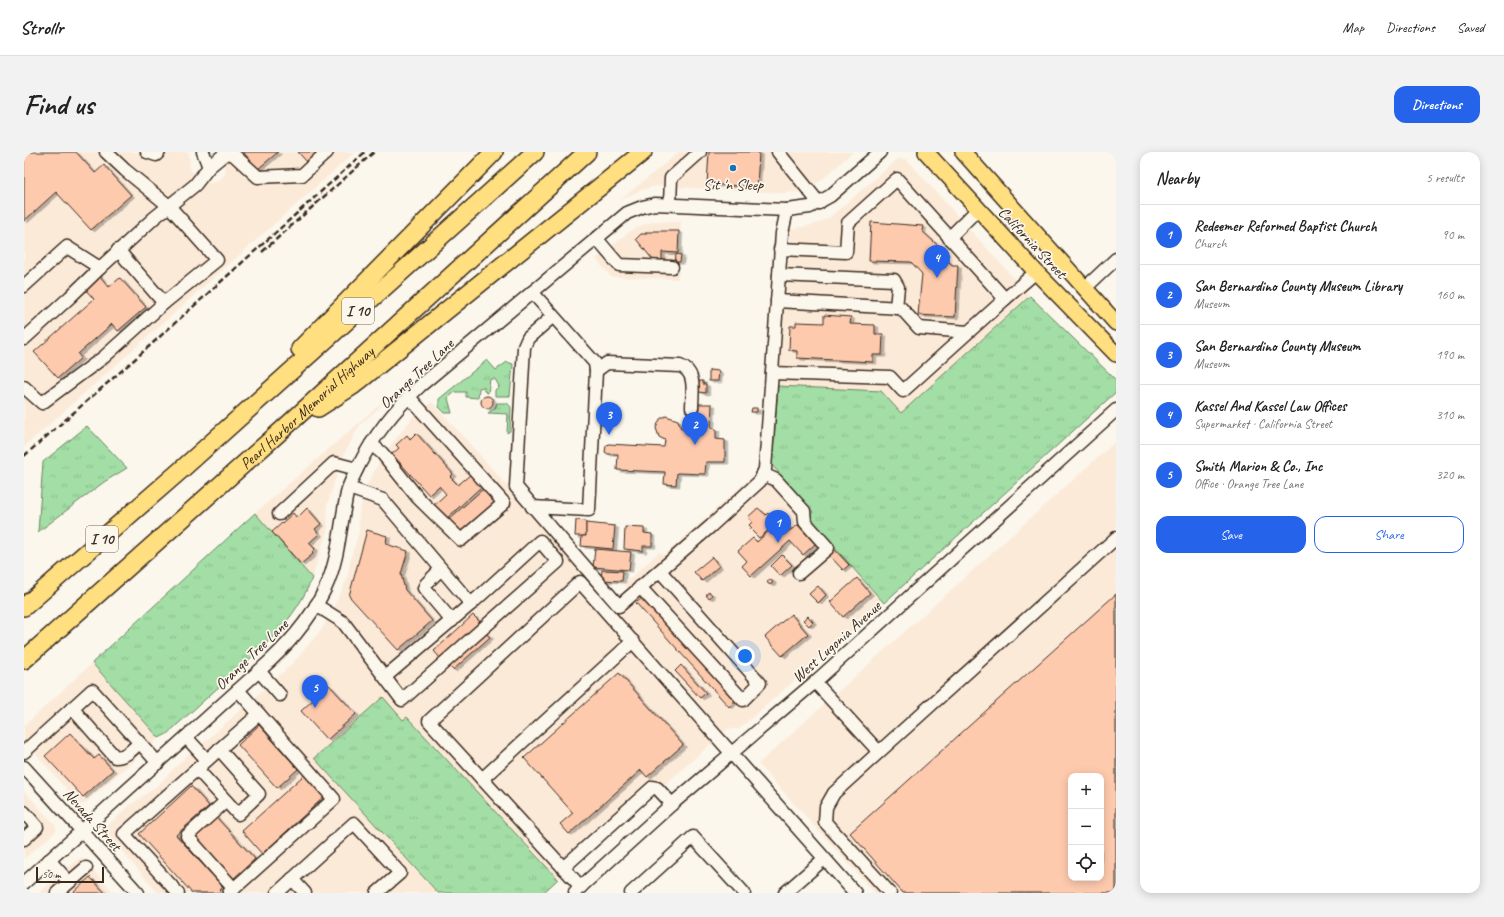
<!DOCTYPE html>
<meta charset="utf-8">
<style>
body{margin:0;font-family:Caveat,sans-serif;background:#f2f2f2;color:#222}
.controls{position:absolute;right:12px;bottom:12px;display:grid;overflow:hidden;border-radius:8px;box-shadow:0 2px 10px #0003}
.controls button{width:36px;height:36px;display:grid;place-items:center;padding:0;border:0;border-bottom:1px solid #e0e0e0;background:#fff;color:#222;font:20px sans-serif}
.scale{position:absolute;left:12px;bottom:10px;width:68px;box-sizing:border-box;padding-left:4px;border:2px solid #3b2a1e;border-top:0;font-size:11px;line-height:14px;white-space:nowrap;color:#3b2a1e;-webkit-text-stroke:3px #fbf7ec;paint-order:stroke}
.you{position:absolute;left:721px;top:504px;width:14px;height:14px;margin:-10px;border:3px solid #fff;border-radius:50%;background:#1a73e8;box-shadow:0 0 0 6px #1a73e833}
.badge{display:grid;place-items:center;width:26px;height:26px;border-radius:50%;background:#2563eb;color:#fff;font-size:13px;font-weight:700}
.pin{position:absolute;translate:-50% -33px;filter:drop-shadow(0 1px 2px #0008)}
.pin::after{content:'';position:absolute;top:21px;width:14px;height:12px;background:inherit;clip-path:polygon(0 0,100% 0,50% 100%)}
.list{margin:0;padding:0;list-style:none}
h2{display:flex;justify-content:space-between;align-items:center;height:52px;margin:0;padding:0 16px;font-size:17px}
h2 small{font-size:13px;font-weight:400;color:#767676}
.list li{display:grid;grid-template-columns:26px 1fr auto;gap:12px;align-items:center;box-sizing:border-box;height:60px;padding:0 16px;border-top:1px solid #e0e0e0}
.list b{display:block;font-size:15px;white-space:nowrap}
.list p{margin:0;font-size:13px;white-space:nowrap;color:#767676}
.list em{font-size:13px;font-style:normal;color:#767676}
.actions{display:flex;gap:8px;padding:12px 16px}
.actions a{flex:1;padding:9px 0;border:1px solid #2563eb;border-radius:12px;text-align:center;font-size:14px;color:#2563eb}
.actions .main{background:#2563eb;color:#fff}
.icon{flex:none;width:22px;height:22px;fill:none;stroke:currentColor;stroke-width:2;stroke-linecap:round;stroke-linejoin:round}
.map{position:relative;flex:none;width:1092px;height:741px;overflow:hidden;border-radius:12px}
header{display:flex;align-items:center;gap:24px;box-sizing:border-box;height:56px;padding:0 20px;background:#fff;border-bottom:1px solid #e0e0e0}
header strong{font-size:19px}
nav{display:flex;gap:22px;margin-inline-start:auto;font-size:14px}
.intro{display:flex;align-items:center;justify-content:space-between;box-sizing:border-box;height:96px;padding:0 24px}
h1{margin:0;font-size:28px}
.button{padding:10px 18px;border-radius:12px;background:#2563eb;color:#fff;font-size:14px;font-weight:700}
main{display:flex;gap:24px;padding:0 24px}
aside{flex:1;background:#fff;border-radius:12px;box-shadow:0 2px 10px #0003}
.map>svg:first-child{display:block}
.built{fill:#fcead9;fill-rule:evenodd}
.grass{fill:url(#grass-tufts);stroke:#6e8462}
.building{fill:#fecaae;stroke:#3b2a1e;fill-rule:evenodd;filter:url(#shadow)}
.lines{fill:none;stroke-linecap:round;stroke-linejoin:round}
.minor-casing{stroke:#3b2a1e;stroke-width:15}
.major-casing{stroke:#3b2a1e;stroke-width:18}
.highway-casing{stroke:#3b2a1e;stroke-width:20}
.minor{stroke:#fbf7ec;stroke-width:12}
.major{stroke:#ffdf80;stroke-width:15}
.highway{stroke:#ffdf80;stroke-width:17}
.rail{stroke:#3b2a1e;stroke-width:2.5;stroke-dasharray:6 3;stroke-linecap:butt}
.poi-dot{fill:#1f6fb2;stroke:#fbf7ec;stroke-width:1.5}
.labels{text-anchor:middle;stroke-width:3.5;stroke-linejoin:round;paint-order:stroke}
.shield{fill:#fbf7ec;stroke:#75685c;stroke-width:1}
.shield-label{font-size:15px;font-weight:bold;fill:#3b2a1e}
.poi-label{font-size:16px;fill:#3b2a1e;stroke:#fbf7ec}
.street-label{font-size:16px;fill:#3b2a1e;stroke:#fbf7ec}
</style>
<header>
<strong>Strollr</strong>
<nav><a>Map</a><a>Directions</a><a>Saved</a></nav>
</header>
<div class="intro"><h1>Find us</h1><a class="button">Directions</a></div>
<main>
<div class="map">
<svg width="1092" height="741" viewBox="0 0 1092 741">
<defs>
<pattern id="grass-tufts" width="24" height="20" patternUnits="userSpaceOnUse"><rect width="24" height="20" fill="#a2dea5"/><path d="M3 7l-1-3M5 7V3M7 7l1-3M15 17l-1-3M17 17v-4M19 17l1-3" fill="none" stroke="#8cbf8e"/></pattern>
<filter id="shadow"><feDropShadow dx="3.5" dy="2" stdDeviation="0" flood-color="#0004"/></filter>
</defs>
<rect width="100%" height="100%" fill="#fbf7ec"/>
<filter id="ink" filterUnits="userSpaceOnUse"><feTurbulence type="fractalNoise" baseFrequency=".025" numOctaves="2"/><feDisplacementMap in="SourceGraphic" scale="8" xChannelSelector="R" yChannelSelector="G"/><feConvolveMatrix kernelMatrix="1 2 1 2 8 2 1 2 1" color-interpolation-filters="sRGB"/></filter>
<g filter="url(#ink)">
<!-- built -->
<g class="built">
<polygon points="0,0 165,0 166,16 171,24 177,29 186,31 194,29 202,21 197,0 331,0 0,295"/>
<polygon points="655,0 829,0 795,30 773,40 759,41 633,34 616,38 595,49"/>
<polygon points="874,7 882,7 1006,144 877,261 754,234 767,77 792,72 806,65"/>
<polygon points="631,69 657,70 654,127 587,125 572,107 606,79 618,73"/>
<polygon points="361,248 357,254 336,273 319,304 303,353 304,376 288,426 231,361"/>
<polygon points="408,250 588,450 604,437 600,432 635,400 641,403 734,319 748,313 790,360 784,367 860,451 715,577 704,577 534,727 383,565 380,568 291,606 414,741 134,741 83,682 83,674 104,655 135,632 161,605 184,587 270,510 300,474 323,428 327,405 335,380 335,360 344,331 356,308 372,286 390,264"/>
<path d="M1092 289V741H851L734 612ZM1047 624H1077V726H1047Z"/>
<polygon points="68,511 135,586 59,653 55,652 0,588 0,574"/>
<polygon points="0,639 32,674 32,679 0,707"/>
<polygon points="57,705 90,741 15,741"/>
</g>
<!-- grass -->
<g class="grass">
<polygon points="1006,144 1092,228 1092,240 860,451 784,366 789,360 748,313 754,234 857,239 877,261"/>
<polygon points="463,208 472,218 483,210 489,212 486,244 471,244 471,238 475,234 471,227 466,227 464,241 460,239 460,235 455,236 454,246 442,245 442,240 431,240 424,246 428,261 421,261 415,255 415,247"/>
<polygon points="473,251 483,251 487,255 486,279 483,281 484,262 464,261 471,256"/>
<polygon points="63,274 103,316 80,330 14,380 19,310"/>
<path d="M231 361 288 426C271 469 242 492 209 522 187 542 165 562 143 582L135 586 68 511Z"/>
<polygon points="359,545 379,568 383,565 534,727 519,741 414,741 290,606"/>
</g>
<!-- building -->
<g class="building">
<polygon points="0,0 52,0 71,21 80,13 107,43 67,78 32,40 0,69"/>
<polygon points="219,0 254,0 234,17"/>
<polygon points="274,0 294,0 283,10"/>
<polygon points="685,0 735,0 733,35 683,32"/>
<polygon points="847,70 899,74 898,79 922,101 919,104 928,113 934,113 931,165 894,163 898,122 887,110 845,109"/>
<polygon points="629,79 655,79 654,101 638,100 638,108 629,108 612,87 617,82 622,82 622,80 629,80"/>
<polygon points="652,102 657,103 656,110 651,110"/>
<polygon points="74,122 85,135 96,126 122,155 94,179 88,172 54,202 57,206 34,226 10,200 70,147 59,135"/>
<polygon points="800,163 827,165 826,172 851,173 851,182 859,182 858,203 849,203 849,210 773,206 773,199 765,198 766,174 772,174 772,170 800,171"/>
<polygon points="685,218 695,219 694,229 685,229"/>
<polygon points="675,229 679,229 679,232 682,232 682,241 675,240"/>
<circle cx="463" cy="250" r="6"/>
<polygon points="675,252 688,252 687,275 692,277 692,287 701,288 701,310 682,310 681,322 653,321 652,333 640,332 641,320 593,318 594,302 584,302 581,300 582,294 584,292 640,295 641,288 635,285 632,276 636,267 642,264 654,268 657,277 673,278"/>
<polygon points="728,256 733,256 733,260 727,260"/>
<polygon points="392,281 429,322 426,325 434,333 446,323 457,335 421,368 409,354 422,342 415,334 405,343 368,302 375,296 372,293 383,283 386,287"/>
<polygon points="459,337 471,350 435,382 423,369"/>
<polygon points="283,356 297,372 291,377 295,382 285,391 291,397 288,400 289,402 277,412 248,380 269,361 273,366"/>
<polygon points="734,356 742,363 744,361 749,367 746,370 750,374 735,386 726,377 728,376 725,373 728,370 724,365"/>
<polygon points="552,368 562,369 562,384 551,384"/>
<polygon points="562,371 591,374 589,397 557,394 558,384 562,384"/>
<polygon points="751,373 759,383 774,373 791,392 779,403 766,389 727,424 718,414 723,409 714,399 729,386 733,390"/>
<polygon points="763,373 766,376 760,381 758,378"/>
<polygon points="601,375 620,376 620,381 628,382 628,394 619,394 619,399 600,397"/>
<polygon points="343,378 363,384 362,392 384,399 377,422 381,438 408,469 374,498 325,444"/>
<polygon points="571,397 607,400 605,418 569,415"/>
<polygon points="811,398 825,413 819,418 805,403"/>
<polygon points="758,403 768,413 756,424 747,414"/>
<polygon points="688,405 695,414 678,429 670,420"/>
<polygon points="578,418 599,419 598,429 577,428"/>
<polygon points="833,426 846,441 819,465 806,450"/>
<circle cx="746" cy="430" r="2.5"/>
<polygon points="794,434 802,443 794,451 785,442"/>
<circle cx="685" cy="443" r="2.5"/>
<path d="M1092 442V741H879L826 681ZM1047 624H1077V726H1047Z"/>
<polygon points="619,445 711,549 705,555 612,451"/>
<polygon points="767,462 784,482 758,504 741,485"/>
<polygon points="449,463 456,470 416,506 410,499"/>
<polygon points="784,464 789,470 785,474 779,468"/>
<polygon points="460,480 466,485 429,518 424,513"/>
<polygon points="657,513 682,541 676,546 651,519"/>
<polygon points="595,521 659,593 623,625 617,618 545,682 536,672 549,661 500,606"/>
<polygon points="305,533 332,562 303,588 277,559"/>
<polygon points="235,573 274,617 253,636 214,593"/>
<polygon points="46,581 70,607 75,603 89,618 59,645 21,604"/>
<polygon points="280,623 300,645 238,702 218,679"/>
<polygon points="167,634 185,654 152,683 199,735 193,741 168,741 115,682"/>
<polygon points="192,665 231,707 209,727 170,685"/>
<polygon points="66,725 81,741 49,741"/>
</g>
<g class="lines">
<defs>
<g id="minor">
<polyline points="82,0 101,18 145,54 193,108 140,151"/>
<polyline points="123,0 132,3 135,0"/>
<polyline points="179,0 185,15"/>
<polyline points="754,0 795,51"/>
<polyline points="646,52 647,26 676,0"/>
<polyline points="572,86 595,113 648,115"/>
<polyline points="925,86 954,57"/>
<polyline points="755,123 870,128 874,135 872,156"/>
<polyline points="0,134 43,95 76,116 130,66 171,33 185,15 202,1 210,3 234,25 278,23 303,0"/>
<polyline points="1061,136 1092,107"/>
<polyline points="508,140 571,211 572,219 565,358 508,355"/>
<polyline points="981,147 1012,120"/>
<polyline points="753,149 877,156 895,176 944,180"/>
<polyline points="528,165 504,186 500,195 492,335 595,454 687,374 736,329 741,317 758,81 763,58"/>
<polyline points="0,187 46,145 76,116"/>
<path d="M572 219 583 211 656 214C673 220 668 240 668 256"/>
<polyline points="748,221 866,225 879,239 981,147 873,27 824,71 822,100 756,97"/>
<polyline points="0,235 18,251 80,205 140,151 94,98"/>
<polyline points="347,292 358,301 394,346 437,388 480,351 385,245"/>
<polyline points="739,322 752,328 780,359 781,370 804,396 775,421"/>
<polyline points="255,362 310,311 333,317"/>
<polyline points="417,417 402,432 400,436 428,469"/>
<polyline points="616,435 719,548 736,531 636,419"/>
<polyline points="292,453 319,470 378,548 534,410 516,389 447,452 359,348 325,336"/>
<polyline points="235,519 256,543"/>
<polyline points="361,525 447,452"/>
<polyline points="791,530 855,600 810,641 802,655 801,670 866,741"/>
<path d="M48 556 91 605C102 605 108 598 115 591"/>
<polyline points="162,585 183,608"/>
<polyline points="0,600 68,538 134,611"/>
<polyline points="855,600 1092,386"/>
<polyline points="0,615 114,741"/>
<polyline points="173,617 214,662 235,642 195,597"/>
<polyline points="458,627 609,489"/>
<polyline points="202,649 163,684 210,737"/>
<polyline points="0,660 13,675 0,687"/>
<polyline points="25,708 45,730"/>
<polyline points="539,716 629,635 633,636 648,652"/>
<polyline points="268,727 281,741"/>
<path d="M0 731 235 519C262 495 285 470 301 437 316 405 316 371 324 337 326 330 331 322 334 315 350 283 370 258 396 234L603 61 618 55 631 52 763 58 786 55 806 44 856 0"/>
<polyline points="557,735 405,569 556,430 831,741"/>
<polyline points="551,740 648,652 791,530 1092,258"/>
<polyline points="33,741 62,716"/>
<polyline points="154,741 100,682 235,562"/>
<polyline points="205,741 310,647 214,538"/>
<polyline points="253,741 330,671 376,721 353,741"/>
<polyline points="607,741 669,685 720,741"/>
<polyline points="761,741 800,707"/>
</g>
<g id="major">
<polyline points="902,0 1012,120 1092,202"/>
<polyline points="939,0 1092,171"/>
</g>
<g id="highway">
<polyline points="276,197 470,0"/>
<polyline points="294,256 330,233 619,0"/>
<polyline points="0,455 157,318 511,0"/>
<path id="s1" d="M0 508 258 278 563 0"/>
</g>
</defs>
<!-- minor casing -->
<use href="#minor" class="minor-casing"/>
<!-- major casing -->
<use href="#major" class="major-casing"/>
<!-- highway casing -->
<use href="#highway" class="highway-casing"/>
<!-- minor -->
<use href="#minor" class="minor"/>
<!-- major -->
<use href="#major" class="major"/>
<!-- highway -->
<use href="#highway" class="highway"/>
<!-- rail -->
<g class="rail">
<polyline points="238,100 350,0"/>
<polyline points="0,304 111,207 341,0"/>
</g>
</g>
</g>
<!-- markers -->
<circle class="poi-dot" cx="709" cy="16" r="4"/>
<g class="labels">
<!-- shield labels -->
<g class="shield">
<rect x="318" y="146" width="32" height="26" rx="3"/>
<rect x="62" y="374" width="32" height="26" rx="3"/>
</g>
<g class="shield-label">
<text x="334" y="164">I 10</text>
<text x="78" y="392">I 10</text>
</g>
<!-- poi labels -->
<g class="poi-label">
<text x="709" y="38">Sit 'n Sleep</text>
</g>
<!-- street labels -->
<g class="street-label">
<text transform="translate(1009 90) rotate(47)" y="6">California Street</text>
<text transform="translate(392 221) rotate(-43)" y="6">Orange Tree Lane</text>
<text dy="6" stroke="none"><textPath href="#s1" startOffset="379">Pearl Harbor Memorial Highway</textPath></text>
<text transform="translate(812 489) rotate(-42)" y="6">West Lugonia Avenue</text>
<text transform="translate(227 502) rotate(-44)" y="6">Orange Tree Lane</text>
<text transform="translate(69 667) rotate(48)" y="6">Nevada Street</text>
</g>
</g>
</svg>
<div class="controls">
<button>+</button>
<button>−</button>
<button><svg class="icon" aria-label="locate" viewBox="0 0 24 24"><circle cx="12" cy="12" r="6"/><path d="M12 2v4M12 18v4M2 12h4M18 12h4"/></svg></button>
</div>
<div class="scale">50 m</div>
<div class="you"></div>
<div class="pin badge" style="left:754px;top:391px">1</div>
<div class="pin badge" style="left:671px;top:293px">2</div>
<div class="pin badge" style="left:585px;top:283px">3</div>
<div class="pin badge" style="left:913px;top:126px">4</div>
<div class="pin badge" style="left:291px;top:556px">5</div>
</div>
<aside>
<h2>Nearby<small>5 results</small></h2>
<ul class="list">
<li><span class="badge">1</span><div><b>Redeemer Reformed Baptist Church</b><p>Church</p></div><em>90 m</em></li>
<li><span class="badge">2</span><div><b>San Bernardino County Museum Library</b><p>Museum</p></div><em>160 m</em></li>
<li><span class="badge">3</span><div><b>San Bernardino County Museum</b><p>Museum</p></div><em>190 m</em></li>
<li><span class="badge">4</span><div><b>Kassel And Kassel Law Offices</b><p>Supermarket · California Street</p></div><em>310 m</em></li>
<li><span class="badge">5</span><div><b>Smith Marion &amp; Co., Inc</b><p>Office · Orange Tree Lane</p></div><em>320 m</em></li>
</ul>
<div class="actions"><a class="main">Save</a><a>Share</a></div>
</aside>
</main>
